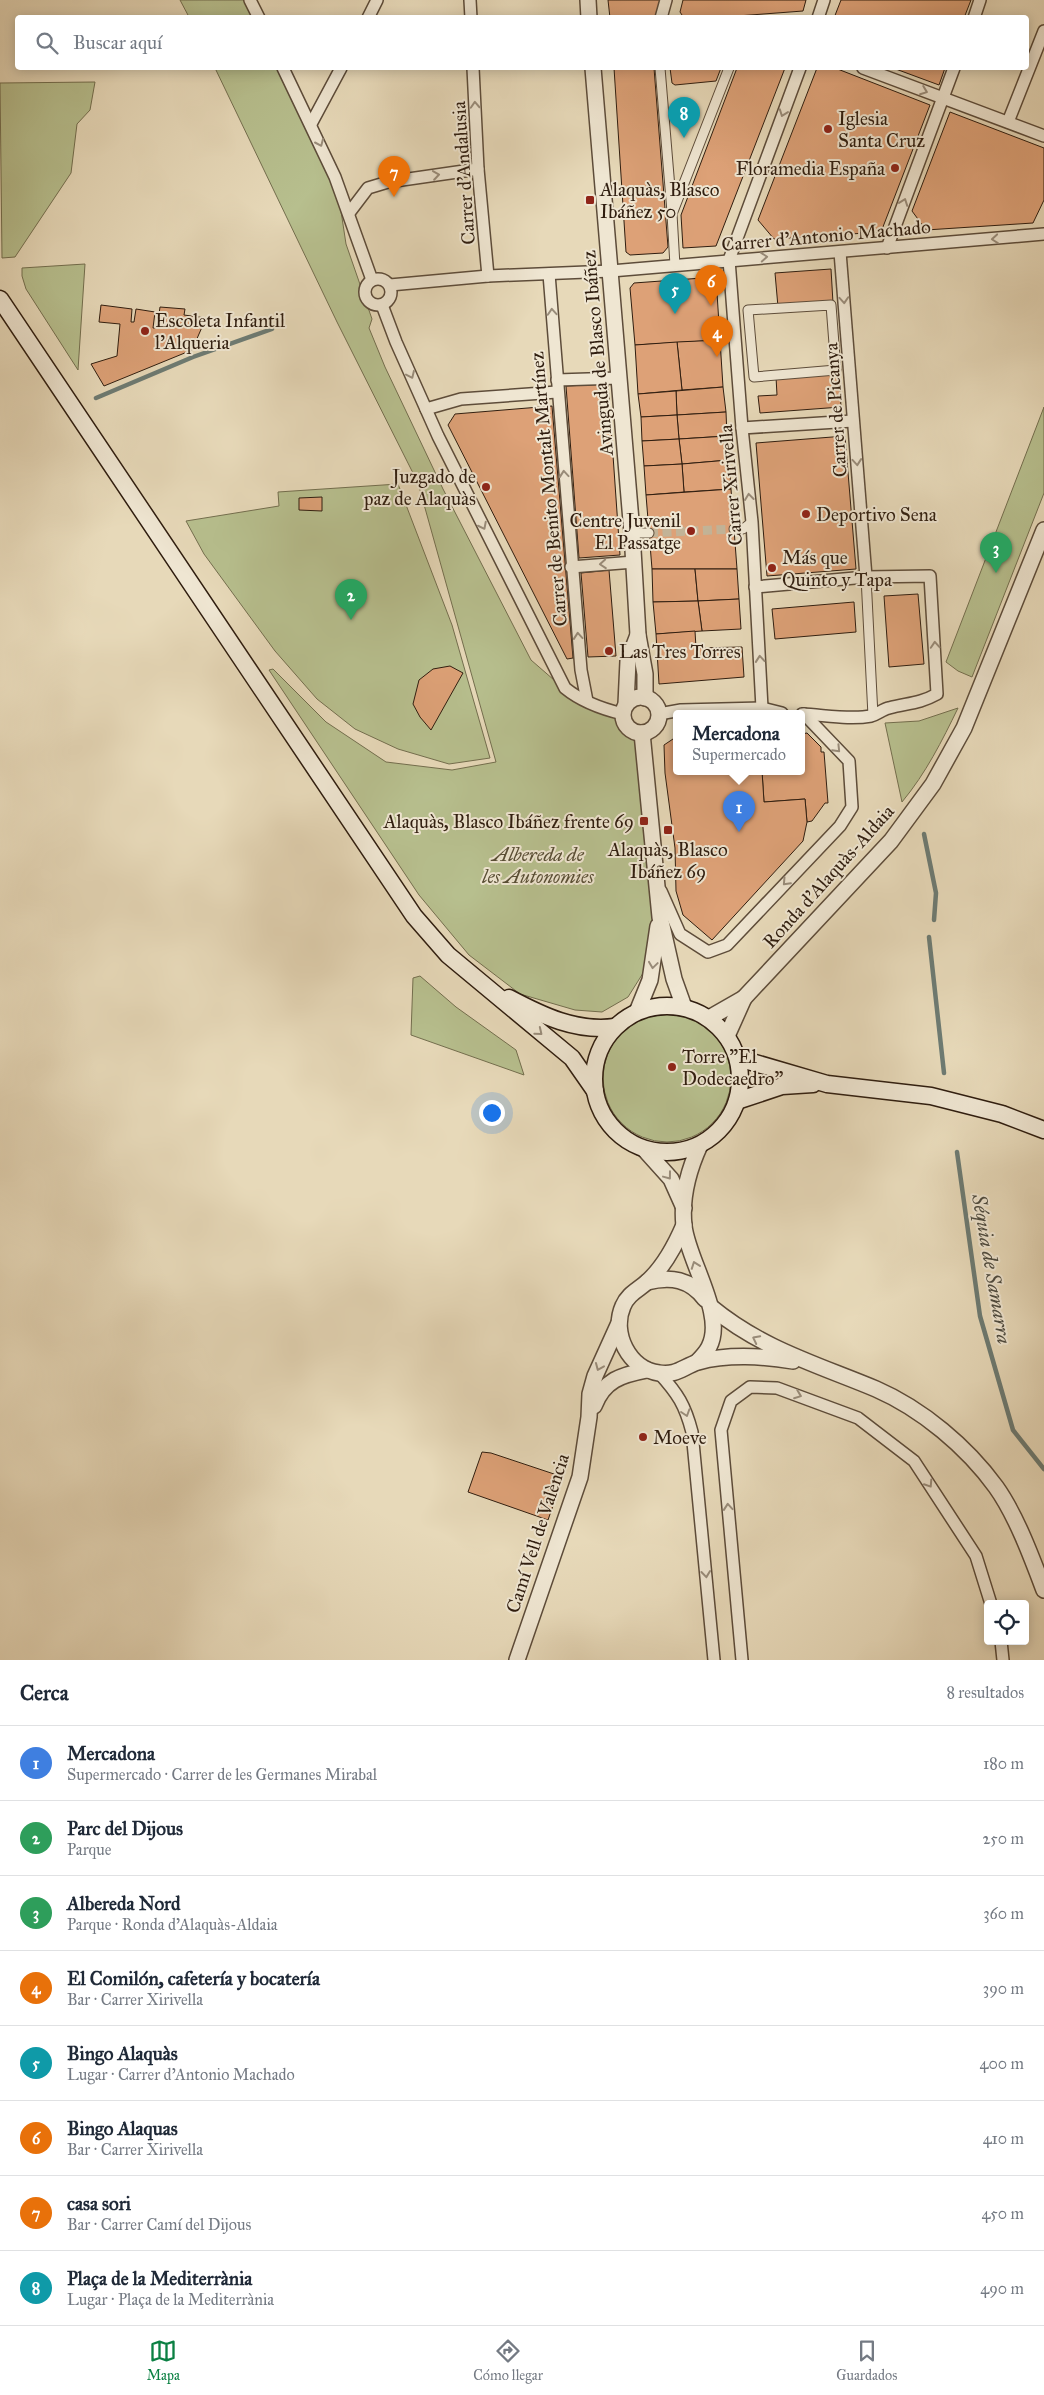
<!DOCTYPE html>
<html lang="es">
<meta charset="utf-8">
<style>
body{margin:0;font-family:"IM FELL Great Primer",serif;background:#f2f2f3;color:#1f2937}
.controls{position:absolute;right:15px;bottom:15px;display:grid;overflow:hidden;border-radius:5px;box-shadow:0 2px 12px #0003}
.controls button{width:45px;height:45px;display:grid;place-items:center;padding:0;border:0;border-bottom:1px solid #e0e1e3;background:#fff;color:#1f2937;font:25px sans-serif}
.you{position:absolute;left:491px;top:1112px;width:18px;height:18px;margin:-12px;border:4px solid #fff;border-radius:50%;background:#1a73e8;box-shadow:0 0 0 8px #1a73e833}
.badge{display:grid;place-items:center;width:32px;height:32px;border-radius:50%;background:#0b8043;color:#fff;font-size:16px;font-weight:700}
.pin{position:absolute;translate:-50% -41px;filter:drop-shadow(0 1px 2px #0008)}
.pin::after{content:'';position:absolute;top:26px;width:18px;height:15px;background:inherit;clip-path:polygon(0 0,100% 0,50% 100%)}
.popup{position:absolute;left:673px;top:710px;width:132px;height:65px;box-sizing:border-box;display:grid;place-content:center;border-radius:5px;background:#fff;filter:drop-shadow(0 1px 4px #0005);font-size:16px;white-space:nowrap;color:#747a83}
.popup b{font-size:19px;color:#1f2937}
.popup::after{content:'';position:absolute;left:50%;top:100%;margin-left:-10px;border:10px solid transparent;border-top-color:#fff}
.list{margin:0;padding:0;list-style:none}
h2{display:flex;justify-content:space-between;align-items:center;height:65px;margin:0;padding:0 20px;font-size:21px}
h2 small{font-size:16px;font-weight:400;color:#747a83}
.list li{display:grid;grid-template-columns:32px 1fr auto;gap:15px;align-items:center;box-sizing:border-box;height:75px;padding:0 20px;border-top:1px solid #e0e1e3}
.list b{display:block;font-size:19px;white-space:nowrap}
.list p{margin:0;font-size:16px;white-space:nowrap;color:#747a83}
.list em{font-size:16px;font-style:normal;color:#747a83}
.icon{flex:none;width:28px;height:28px;fill:none;stroke:currentColor;stroke-width:2;stroke-linecap:round;stroke-linejoin:round}
.map{position:relative;flex:none;width:1044px;height:1660px;overflow:hidden}
.search{position:absolute;background:#fff;box-shadow:0 2px 12px #0003;left:15px;right:15px;top:15px;height:55px;display:flex;align-items:center;gap:12px;box-sizing:border-box;padding:0 18px;border-radius:5px;color:#747a83;font-size:19px}
.sheet{height:665px;background:#fff}
nav{display:flex;justify-content:space-around;align-items:center;box-sizing:border-box;height:70px;border-top:1px solid #e0e1e3;background:#fff;font-size:14px;color:#747a83}
nav a{display:grid;justify-items:center;gap:2px}
nav .on{color:#0b8043}
.map>svg:first-child{display:block}
.green{fill:#b7bf8e;stroke:#736e4e}
.lines{fill:none;stroke-linecap:round;stroke-linejoin:round}
.stream{stroke:#6d7b73;stroke-width:4.5}
.building{fill:#dda177;stroke:#2f1d0f}
.pedestrian-tunnel{stroke:#c2b397;stroke-width:9;stroke-dasharray:9 4.5;stroke-linecap:butt}
.pedestrian-casing{stroke:#5d4c3a;stroke-width:11}
.minor-casing{stroke:#5d4c3a;stroke-width:14}
.tertiary-casing{stroke:#5d4c3a;stroke-width:18}
.secondary-casing{stroke:#2f1d0f;stroke-width:19}
.pedestrian{stroke:#efe6d2;stroke-width:9}
.minor{stroke:#efe6d2;stroke-width:11}
.tertiary{stroke:#efe6d2;stroke-width:15}
.secondary{stroke:#efe6d2;stroke-width:16}
.oneway{stroke:#998c7a}
.poi-dot{fill:#8f2418;stroke:#efe6d2;stroke-width:2}
.labels{text-anchor:middle;stroke-width:4;stroke-linejoin:round;paint-order:stroke}
.poi-label{font-size:19px;fill:#2f1d0f;stroke:#efe6d2;text-anchor:start}
.street-label{font-size:19px;fill:#2f1d0f;stroke:#efe6d2}
.park-label{font-size:19px;font-style:italic;fill:#584e35;stroke:#efe6d2}
.water-label{font-size:20px;font-style:italic;fill:#4e4c41;stroke:#efe6d2}
</style>
<div class="map">
<svg width="1044" height="1660" viewBox="0 0 1044 1660">
<rect width="100%" height="100%" fill="#e7d9b9"/>
<filter id="stains"><feTurbulence type="fractalNoise" baseFrequency=".004" numOctaves="4"/><feColorMatrix values="0 0 0 0 .2 0 0 0 0 .09 0 0 0 0 .02 0 0 0 .5 -.17"/></filter>
<radialGradient id="worn" r=".72"><stop offset=".6" stop-color="#630" stop-opacity="0"/><stop offset="1" stop-color="#630" stop-opacity=".3"/></radialGradient>
<!-- green -->
<g class="green">
<polygon points="180,0 248,0 257,17 189,17"/>
<path d="M215 68H283L339 198 346 244 372 319 369 328 385 367 443 489 531 660 577 700 616 717C621 728 623 737 636 740L653 917 645 970 628 997 602 1012 575 1010 520 994 469 955 419 895 269 670 273 669 326 722 386 762 452 770 496 762 418 483 337 322Z"/>
<polygon points="95,82 90,110 77,124 71,173 15,257 2,258 0,83"/>
<polygon points="85,264 78,370 26,289 22,276 22,268"/>
<polygon points="1044,407 1044,493 972,677 958,671 946,662"/>
<polygon points="398,484 452,625 490,758 449,764 398,749 355,729 317,699 275,651 204,554 186,521 279,506 278,492"/>
<path d="M958 708C942 741 926 773 902 802L885 723 919 721Z"/>
<polygon points="420,976 456,1007 516,1050 524,1075 411,1035 413,978"/>
<circle cx="667" cy="1078" r="64"/>
</g>
<g class="lines">
<!-- stream -->
<g class="stream">
<polyline points="96,398 193,357 272,329"/>
<polyline points="924,834 936,893 934,920"/>
<polyline points="929,937 944,1073"/>
<polyline points="957,1152 980,1316 1013,1430 1044,1469"/>
</g>
</g>
<!-- building -->
<g class="building">
<polygon points="608,0 660,0 655,18 610,18"/>
<polygon points="683,0 806,0 803,11 711,18 684,18 680,12"/>
<polygon points="841,0 971,0 964,18 834,18"/>
<polygon points="614,68 654,68 668,247 663,253 630,255 626,252"/>
<polygon points="670,68 721,68 716,81 675,85 672,83"/>
<polygon points="737,68 785,68 716,246 683,248 681,215"/>
<polygon points="817,68 835,68 930,105 881,232 774,239 758,220"/>
<polygon points="893,68 945,68 939,85"/>
<polygon points="950,112 1044,148 1044,200 1033,223 926,230 912,211"/>
<polygon points="831,269 833,303 778,307 775,273"/>
<polygon points="716,277 720,340 635,345 630,288 634,283"/>
<polygon points="101,305 132,309 131,322 134,322 136,309 155,312 153,328 157,328 160,307 185,309 184,315 206,318 192,350 104,386 91,364 117,356 120,324 99,322"/>
<polygon points="720,340 723,387 682,390 677,342"/>
<polygon points="677,342 682,390 638,394 635,345"/>
<polygon points="839,372 841,407 760,413 758,396 777,395 776,377"/>
<polygon points="608,384 620,555 579,558 566,386"/>
<polygon points="723,387 726,412 677,415 676,391"/>
<polygon points="676,391 677,415 641,417 638,394"/>
<polygon points="552,406 573,658 567,659 448,425 455,414"/>
<polygon points="726,412 727,436 679,439 677,415"/>
<polygon points="677,415 679,439 642,441 641,417"/>
<polygon points="727,436 729,460 682,464 679,439"/>
<polygon points="845,436 856,569 767,576 756,443"/>
<polygon points="679,439 682,464 644,466 642,441"/>
<polygon points="729,460 731,489 684,492 682,464"/>
<polygon points="682,464 684,492 646,495 644,466"/>
<polygon points="731,489 737,569 652,569 646,495"/>
<polygon points="322,497 322,511 299,510 299,498"/>
<polygon points="652,569 695,569 698,601 653,602"/>
<polygon points="695,569 737,569 739,599 698,601"/>
<polygon points="609,570 616,656 588,657 581,573"/>
<polygon points="918,594 924,664 889,667 884,596"/>
<polygon points="739,599 741,629 702,631 698,601"/>
<polygon points="698,601 702,631 656,634 653,602"/>
<polygon points="854,602 856,632 775,639 772,609"/>
<polygon points="695,631 696,648 742,647 744,677 659,684 656,634"/>
<polygon points="450,666 463,673 431,730 420,717 413,704 419,680 433,669"/>
<polygon points="807,733 821,747 821,752 824,752 828,803 825,803 812,821 807,822 805,799 764,802 762,771 802,771 802,734"/>
<polygon points="676,737 676,771 762,771 764,802 805,799 807,822 803,841 712,940 683,915 676,891 675,848 665,773 664,745"/>
<polygon points="482,1452 491,1453 563,1477 548,1520 468,1492"/>
</g>
<g class="lines">
<!-- pedestrian-tunnel -->
<polyline class="pedestrian-tunnel" points="649,533 734,529"/>
<defs>
<g id="pedestrian">
<polyline points="660,68 672,212"/>
<polyline points="675,266 672,214 729,68"/>
<polygon points="831,305 836,370 754,377 748,310"/>
<polyline points="734,529 743,529 752,522"/>
<polyline points="632,533 649,533"/>
<polyline points="866,577 873,716"/>
</g>
<g id="minor">
<polyline points="250,0 259,18"/>
<polyline points="470,0 471,18"/>
<polyline points="368,18 377,0"/>
<polyline points="661,18 666,0"/>
<polyline points="818,18 824,0"/>
<polyline points="974,18 980,0"/>
<polyline points="283,68 335,177 372,280"/>
<polyline points="473,68 478,169 488,276"/>
<polyline points="863,68 1044,136"/>
<polyline points="1008,122 1044,31"/>
<polyline points="311,124 341,68"/>
<polyline points="349,213 368,188 388,182 478,169"/>
<polyline points="887,248 954,68"/>
<polyline points="840,252 866,577"/>
<polyline points="549,274 581,670 587,701"/>
<circle cx="378" cy="292" r="13"/>
<polyline points="390,285 488,276 611,271 1044,234"/>
<path d="M382 305 396 342 438 436 565 688C582 702 602 709 623 714"/>
<polyline points="557,380 619,378"/>
<polyline points="426,409 461,399 557,392"/>
<polyline points="742,428 853,421"/>
<polyline points="571,567 634,562"/>
<path d="M755 587 866 577 930 576 937 694C919 704 907 703 889 708 883 709 878 714 871 716 850 720 824 715 802 714"/>
<polyline points="762,708 752,522 742,428 729,260 800,68"/>
<polyline points="659,714 681,710 762,708 782,713"/>
<polyline points="661,891 680,934 708,952 727,945 840,826 852,807 849,761 804,714"/>
<path d="M659 1373C678 1394 685 1405 692 1432L714 1660"/>
<polyline points="1001,1641 1003,1660"/>
<polyline points="742,1660 721,1430 731,1401 750,1387 777,1388 858,1418 914,1461 976,1556 991,1604"/>
</g>
<g id="tertiary">
<polyline points="588,0 589,18"/>
<polyline points="593,68 632,533 638,635 645,674 645,698"/>
<circle cx="641" cy="715" r="18"/>
<polyline points="626,704 628,661 638,635"/>
<polyline points="642,733 660,917 674,979 684,1007"/>
<polyline points="637,1012 650,980 658,926"/>
<polyline points="709,1018 744,998 891,841 933,784 964,728 1044,530"/>
<polyline points="727,1036 744,998"/>
<polyline points="644,1149 671,1179 684,1208"/>
<path d="M684 1225C675 1246 664 1267 647 1282 638 1290 628 1294 623 1306 611 1333 629 1369 659 1373 676 1376 683 1367 698 1362 727 1354 764 1356 793 1361"/>
<path d="M647 1282C671 1276 690 1279 705 1299"/>
<path d="M711 1307C762 1349 816 1364 876 1389 922 1409 967 1447 996 1487 1016 1515 1032 1558 1044 1590"/>
<path d="M697 1362C701 1358 706 1353 709 1347 726 1315 688 1261 684 1226 681 1199 689 1169 700 1145"/>
<path d="M594 1406C604 1380 621 1375 647 1370"/>
<polyline points="517,1660 580,1477 589,1417 590,1394 595,1376 619,1323"/>
</g>
<g id="secondary">
<polyline points="0,299 414,916 448,955 572,1058 595,1091"/>
<path d="M509 998C543 1016 576 1032 615 1027"/>
<circle cx="667" cy="1079" r="73"/>
<polyline points="738,1058 827,1084 931,1096 1002,1114 1044,1130"/>
<polyline points="737,1101 782,1086 813,1084"/>
</g>
</defs>
<!-- pedestrian casing -->
<use href="#pedestrian" class="pedestrian-casing"/>
<!-- minor casing -->
<use href="#minor" class="minor-casing"/>
<!-- tertiary casing -->
<use href="#tertiary" class="tertiary-casing"/>
<!-- secondary casing -->
<use href="#secondary" class="secondary-casing"/>
<!-- pedestrian -->
<use href="#pedestrian" class="pedestrian"/>
<!-- minor -->
<use href="#minor" class="minor"/>
<!-- tertiary -->
<use href="#tertiary" class="tertiary"/>
<!-- secondary -->
<use href="#secondary" class="secondary"/>
</g>
<!-- one-way arrows -->
<defs><path id="oneway-chevron" d="M-2-3.5L2.5 0L-2 3.5" fill="none" stroke-width="1.6" stroke-linecap="round" stroke-linejoin="round" transform="scale(1.25)"/></defs>
<g class="oneway">
<use href="#oneway-chevron" transform="translate(924 91) rotate(21)"/>
<use href="#oneway-chevron" transform="translate(475 105) rotate(-93)"/>
<use href="#oneway-chevron" transform="translate(783 113) rotate(110)"/>
<use href="#oneway-chevron" transform="translate(320 143) rotate(66)"/>
<use href="#oneway-chevron" transform="translate(436 175) rotate(-8)"/>
<use href="#oneway-chevron" transform="translate(904 202) rotate(-70)"/>
<use href="#oneway-chevron" transform="translate(995 239) rotate(175)"/>
<use href="#oneway-chevron" transform="translate(764 257) rotate(-4)"/>
<use href="#oneway-chevron" transform="translate(844 300) rotate(86)"/>
<use href="#oneway-chevron" transform="translate(552 312) rotate(-94)"/>
<use href="#oneway-chevron" transform="translate(411 375) rotate(65)"/>
<use href="#oneway-chevron" transform="translate(857 462) rotate(85)"/>
<use href="#oneway-chevron" transform="translate(564 474) rotate(-95)"/>
<use href="#oneway-chevron" transform="translate(749 497) rotate(-97)"/>
<use href="#oneway-chevron" transform="translate(483 526) rotate(63)"/>
<use href="#oneway-chevron" transform="translate(603 564) rotate(176)"/>
<use href="#oneway-chevron" transform="translate(578 636) rotate(-95)"/>
<use href="#oneway-chevron" transform="translate(935 645) rotate(-94)"/>
<use href="#oneway-chevron" transform="translate(760 659) rotate(-95)"/>
<use href="#oneway-chevron" transform="translate(837 749) rotate(46)"/>
<use href="#oneway-chevron" transform="translate(786 882) rotate(133)"/>
<use href="#oneway-chevron" transform="translate(653 965) rotate(98)"/>
<use href="#oneway-chevron" transform="translate(539 1032) rotate(39)"/>
<use href="#oneway-chevron" transform="translate(668 1176) rotate(53)"/>
<use href="#oneway-chevron" transform="translate(695 1265) rotate(-110)"/>
<use href="#oneway-chevron" transform="translate(756 1339) rotate(-153)"/>
<use href="#oneway-chevron" transform="translate(599 1367) rotate(113)"/>
<use href="#oneway-chevron" transform="translate(798 1395) rotate(21)"/>
<use href="#oneway-chevron" transform="translate(686 1413) rotate(72)"/>
<use href="#oneway-chevron" transform="translate(929 1484) rotate(57)"/>
<use href="#oneway-chevron" transform="translate(728 1507) rotate(-95)"/>
<use href="#oneway-chevron" transform="translate(706 1574) rotate(84)"/>
</g>
<!-- markers -->
<g class="poi-dot">
<circle cx="828" cy="129" r="5"/>
<circle cx="895" cy="168" r="5"/>
<rect x="585" y="195" width="10" height="10" rx="2.5"/>
<circle cx="145" cy="331" r="5"/>
<circle cx="486" cy="487" r="5"/>
<circle cx="806" cy="514" r="5"/>
<circle cx="691" cy="531" r="5"/>
<circle cx="772" cy="568" r="5"/>
<circle cx="609" cy="651" r="5"/>
<rect x="639" y="816" width="10" height="10" rx="2.5"/>
<rect x="663" y="825" width="10" height="10" rx="2.5"/>
<circle cx="672" cy="1067" r="5"/>
<circle cx="643" cy="1437" r="5"/>
</g>
<g class="labels">
<!-- poi labels -->
<g class="poi-label">
<text x="838" y="125">Iglesia<tspan x="838" dy="22">Santa Cruz</tspan></text>
<text x="885" y="175" text-anchor="end">Floramedia España</text>
<text x="600" y="196">Alaquàs, Blasco<tspan x="600" dy="22">Ibáñez 50</tspan></text>
<text x="155" y="327">Escoleta Infantil<tspan x="155" dy="22">l'Alqueria</tspan></text>
<text x="476" y="483" text-anchor="end">Juzgado de<tspan x="476" dy="22">paz de Alaquàs</tspan></text>
<text x="816" y="521">Deportivo Sena</text>
<text x="681" y="527" text-anchor="end">Centre Juvenil<tspan x="681" dy="22">El Passatge</tspan></text>
<text x="782" y="564">Más que<tspan x="782" dy="22">Quinto y Tapa</tspan></text>
<text x="619" y="658">Las Tres Torres</text>
<text x="634" y="828" text-anchor="end">Alaquàs, Blasco Ibáñez frente 69</text>
<text x="668" y="856" text-anchor="middle">Alaquàs, Blasco<tspan x="668" dy="22">Ibáñez 69</tspan></text>
<text x="682" y="1063">Torre "El<tspan x="682" dy="22">Dodecaedro"</tspan></text>
<text x="653" y="1444">Moeve</text>
</g>
<!-- street labels -->
<g class="street-label">
<text transform="translate(463 173) rotate(-94)" y="7">Carrer d'Andalusia</text>
<text transform="translate(826 235) rotate(-5)" y="7">Carrer d'Antonio Machado</text>
<text transform="translate(597 353) rotate(-95)" y="7">Avinguda de Blasco Ibáñez</text>
<text transform="translate(835 410) rotate(-94)" y="7">Carrer de Picanya</text>
<text transform="translate(730 485) rotate(-95)" y="7">Carrer Xirivella</text>
<text transform="translate(548 489) rotate(-95)" y="7">Carrer de Benito Montalt Martínez</text>
<text transform="translate(828 876) rotate(-48)" y="7">Ronda d'Alaquàs-Aldaia</text>
<text transform="translate(537 1533) rotate(-72)" y="7">Camí Vell de València</text>
</g>
<!-- park labels -->
<g class="park-label">
<text x="538" y="861">Albereda de<tspan x="538" dy="22">les Autonomies</tspan></text>
</g>
<!-- water labels -->
<g class="water-label">
<text transform="translate(992 1269) rotate(80)" y="7">Séquia de Samarra</text>
</g>
</g>
<rect width="100%" height="100%" filter="url(#stains)"/>
<rect width="100%" height="100%" fill="url(#worn)"/>
</svg>
<div class="controls">
<button><svg class="icon" aria-label="locate" viewBox="0 0 24 24"><circle cx="12" cy="12" r="6"/><path d="M12 2v4M12 18v4M2 12h4M18 12h4"/></svg></button>
</div>
<div class="you"></div>
<div class="pin badge" style="left:739px;top:832px;background:#3f7fe0">1</div>
<div class="popup"><b>Mercadona</b>Supermercado</div>
<div class="pin badge" style="left:351px;top:620px;background:#2e9e5b">2</div>
<div class="pin badge" style="left:996px;top:573px;background:#2e9e5b">3</div>
<div class="pin badge" style="left:717px;top:357px;background:#e8710a">4</div>
<div class="pin badge" style="left:675px;top:314px;background:#0f9aa8">5</div>
<div class="pin badge" style="left:711px;top:306px;background:#e8710a">6</div>
<div class="pin badge" style="left:394px;top:197px;background:#e8710a">7</div>
<div class="pin badge" style="left:684px;top:138px;background:#0f9aa8">8</div>
<div class="search"><svg class="icon" aria-label="search" viewBox="0 0 24 24"><circle cx="10" cy="10" r="6"/><path d="M15 15l6 6"/></svg>Buscar aquí</div>
</div>
<section class="sheet">
<h2>Cerca<small>8 resultados</small></h2>
<ul class="list">
<li><span class="badge" style="background:#3f7fe0">1</span><div><b>Mercadona</b><p>Supermercado · Carrer de les Germanes Mirabal</p></div><em>180 m</em></li>
<li><span class="badge" style="background:#2e9e5b">2</span><div><b>Parc del Dijous</b><p>Parque</p></div><em>250 m</em></li>
<li><span class="badge" style="background:#2e9e5b">3</span><div><b>Albereda Nord</b><p>Parque · Ronda d'Alaquàs-Aldaia</p></div><em>360 m</em></li>
<li><span class="badge" style="background:#e8710a">4</span><div><b>El Comilón, cafetería y bocatería</b><p>Bar · Carrer Xirivella</p></div><em>390 m</em></li>
<li><span class="badge" style="background:#0f9aa8">5</span><div><b>Bingo Alaquàs</b><p>Lugar · Carrer d'Antonio Machado</p></div><em>400 m</em></li>
<li><span class="badge" style="background:#e8710a">6</span><div><b>Bingo Alaquas</b><p>Bar · Carrer Xirivella</p></div><em>410 m</em></li>
<li><span class="badge" style="background:#e8710a">7</span><div><b>casa sori</b><p>Bar · Carrer Camí del Dijous</p></div><em>450 m</em></li>
<li><span class="badge" style="background:#0f9aa8">8</span><div><b>Plaça de la Mediterrània</b><p>Lugar · Plaça de la Mediterrània</p></div><em>490 m</em></li>
</ul>
</section>
<nav>
<a class="on"><svg class="icon" aria-label="map" viewBox="0 0 24 24"><path d="M3 6l6-2 6 2 6-2v14l-6 2-6-2-6 2zM9 4v14M15 6v14"/></svg>Mapa</a>
<a><svg class="icon" aria-label="directions" viewBox="0 0 24 24"><path d="M12 3l9 9-9 9-9-9zM9 14v-3h6M13 9l2 2-2 2"/></svg>Cómo llegar</a>
<a><svg class="icon" aria-label="saved" viewBox="0 0 24 24"><path d="M7 4h10v16l-5-4-5 4z"/></svg>Guardados</a>
</nav>
